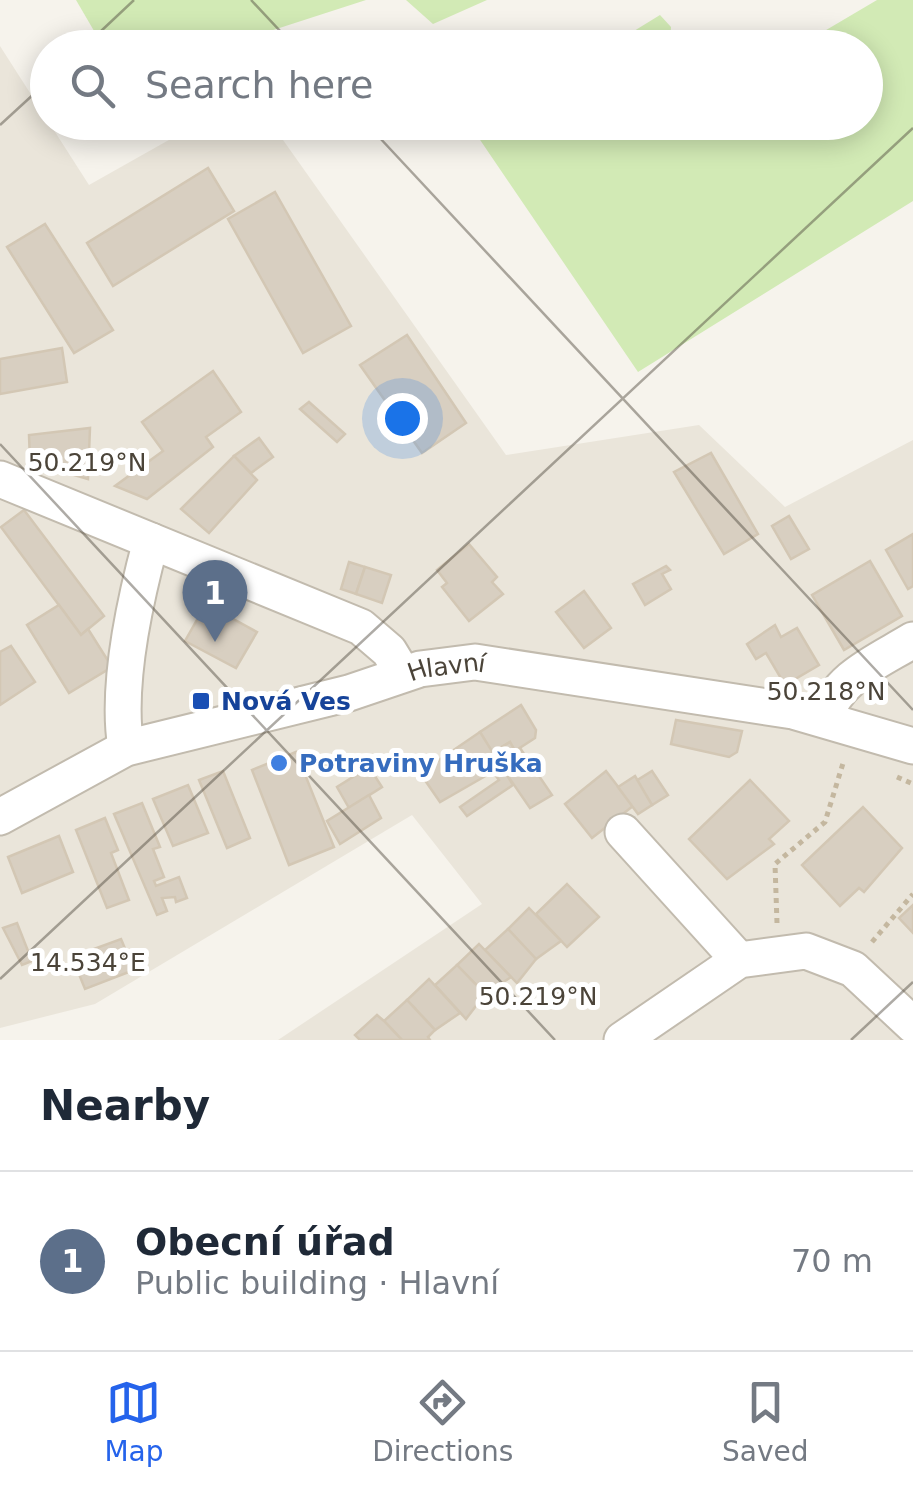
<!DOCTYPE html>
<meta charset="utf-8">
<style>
body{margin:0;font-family:"DejaVu Sans",sans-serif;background:#f6f6f7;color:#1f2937}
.you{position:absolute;left:402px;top:418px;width:35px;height:35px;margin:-25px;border:8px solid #fff;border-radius:50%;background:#1a73e8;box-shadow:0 0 0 15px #1a73e833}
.badge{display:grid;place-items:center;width:65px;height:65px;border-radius:50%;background:#2563eb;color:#fff;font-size:32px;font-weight:700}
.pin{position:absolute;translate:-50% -82px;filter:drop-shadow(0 2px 5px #0008)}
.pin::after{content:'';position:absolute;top:52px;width:35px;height:30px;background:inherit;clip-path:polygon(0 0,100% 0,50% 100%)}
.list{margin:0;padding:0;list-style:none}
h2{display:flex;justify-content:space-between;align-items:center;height:130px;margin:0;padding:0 40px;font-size:42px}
h2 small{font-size:32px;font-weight:400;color:#747a83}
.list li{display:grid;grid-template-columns:65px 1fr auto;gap:30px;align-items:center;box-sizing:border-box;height:180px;padding:0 40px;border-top:2px solid #e0e1e3}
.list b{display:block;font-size:38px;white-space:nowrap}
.list p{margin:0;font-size:32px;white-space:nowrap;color:#747a83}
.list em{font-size:32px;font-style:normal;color:#747a83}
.icon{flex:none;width:55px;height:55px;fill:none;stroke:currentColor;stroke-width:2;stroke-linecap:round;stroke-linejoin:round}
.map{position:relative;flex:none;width:913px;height:1040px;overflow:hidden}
.search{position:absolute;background:#fff;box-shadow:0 5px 25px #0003;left:30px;right:30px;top:30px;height:110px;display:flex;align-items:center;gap:25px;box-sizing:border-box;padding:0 35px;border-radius:55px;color:#747a83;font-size:38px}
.sheet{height:310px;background:#fff}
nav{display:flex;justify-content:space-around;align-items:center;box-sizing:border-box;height:140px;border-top:2px solid #e0e1e3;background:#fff;font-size:28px;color:#747a83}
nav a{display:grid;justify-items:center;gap:5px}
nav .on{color:#2563eb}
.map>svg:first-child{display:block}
.residential{fill:#eae5da}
.green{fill:#d2eab5}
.building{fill:#d8cfc1;stroke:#d3c7b4;stroke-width:2.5}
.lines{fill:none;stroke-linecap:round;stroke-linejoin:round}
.minor-casing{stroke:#c2bbae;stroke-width:39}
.path{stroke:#c4b79f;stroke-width:5;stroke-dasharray:5 5;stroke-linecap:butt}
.minor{stroke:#fff;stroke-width:35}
.ticks{fill:none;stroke:#4b4439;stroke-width:2.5;stroke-opacity:0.45}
.transit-dot{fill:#1a4fb4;stroke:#fff;stroke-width:4}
.shop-dot{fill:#3f7fe0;stroke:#fff;stroke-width:4}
.labels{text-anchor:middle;stroke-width:10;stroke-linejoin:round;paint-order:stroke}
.street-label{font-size:25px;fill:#4b4439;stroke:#fff}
.transit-label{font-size:25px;font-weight:bold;fill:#164399;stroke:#fff;text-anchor:start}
.shop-label{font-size:25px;font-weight:bold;fill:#366cbe;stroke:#fff;text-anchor:start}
.ticks-label{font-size:25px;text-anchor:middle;fill:#4b4439;stroke:#fff;stroke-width:10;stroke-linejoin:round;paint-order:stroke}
</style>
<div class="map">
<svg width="913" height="1040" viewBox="0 0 913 1040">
<rect width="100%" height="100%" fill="#f6f3ec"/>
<!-- residential -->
<polygon class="residential" points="0,46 89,185 199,123 271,123 506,455 699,425 785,507 913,440 913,1040 278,1040 482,904 412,815 95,1004 0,1028"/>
<!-- green -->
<g class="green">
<polygon points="76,0 366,0 264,33 248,47 104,48"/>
<polygon points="406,0 487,0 433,24"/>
<polygon points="877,0 913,0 913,201 638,372 474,131 488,122 866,122 866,48 765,47 769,41 816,36"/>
<polygon points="660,15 671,27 670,47 608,47"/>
</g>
<!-- building -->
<g class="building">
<polygon points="208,168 234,211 113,286 87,243"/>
<polygon points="275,192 351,326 303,353 228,219"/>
<polygon points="45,224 113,330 74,353 7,247"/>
<polygon points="407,335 466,423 422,453 360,365"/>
<polygon points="62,348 67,382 0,394 0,359"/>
<polygon points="213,371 241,412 206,437 213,447 147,499 115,486 163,451 142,422"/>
<polygon points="309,402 345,434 337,442 300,409"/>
<polygon points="90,428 88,479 30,462 29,435"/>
<polygon points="259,438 273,457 251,473 234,456"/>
<polygon points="711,453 758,534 724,554 674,472"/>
<polygon points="234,456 257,480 209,533 181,509"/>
<polygon points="24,510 104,616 81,635 1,527"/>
<polygon points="789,516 809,549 791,559 772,526"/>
<polygon points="913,534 913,586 908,589 886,550"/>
<polygon points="469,544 497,577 492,582 503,594 469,621 442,587 447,583 437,570"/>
<polygon points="870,561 902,616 844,650 812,595"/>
<polygon points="349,562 365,567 356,594 341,589"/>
<polygon points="666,566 670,570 662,574 671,589 645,605 633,584"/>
<polygon points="365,567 391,575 382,603 356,594"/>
<polygon points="584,591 611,628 584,648 556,612"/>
<polygon points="206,604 257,632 236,668 185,641"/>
<polygon points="59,605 81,635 88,629 112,667 69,693 27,625"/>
<polygon points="775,625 781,637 797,628 819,665 785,685 766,653 756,659 747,644"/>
<polygon points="11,646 35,682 0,705 0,652"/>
<polygon points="521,705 536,730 535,738 515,751 510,742 492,753 480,732"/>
<polygon points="676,720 742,731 737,752 729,757 671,744"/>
<polygon points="480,732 513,785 467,816 460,807 499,780 484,760 480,763 489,774 440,802 420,773"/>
<polygon points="510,742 515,751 520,748 552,795 530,808 492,753"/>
<polygon points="296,752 334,847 289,865 252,770"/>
<polygon points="369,767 382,787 349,808 337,787"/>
<polygon points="223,771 250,838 227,848 199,780"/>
<polygon points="606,771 633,806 592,838 565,804"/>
<polygon points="652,771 668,795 652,805 636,781"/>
<polygon points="635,776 652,805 638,814 618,787"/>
<polygon points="750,780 789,821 769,839 774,844 727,879 689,839"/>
<polygon points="188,785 208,833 173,846 153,799"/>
<polygon points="369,795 381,818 340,844 327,821"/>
<polygon points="142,803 160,847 153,849 164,877 154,881 156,886 179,877 187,898 176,902 175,897 162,898 167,911 157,915 114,814"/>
<polygon points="863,807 902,848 864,892 859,888 840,906 802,865"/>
<polygon points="105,818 118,850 111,853 129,900 107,908 76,830"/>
<polygon points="59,836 73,872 22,893 8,857"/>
<polygon points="567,884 599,917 567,947 536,914"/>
<polygon points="913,905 913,933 899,918"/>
<polygon points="529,908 561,941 536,959 508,929"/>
<polygon points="17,923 32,961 22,965 3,928"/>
<polygon points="508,929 536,959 517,983 485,950"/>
<polygon points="121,939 134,970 85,989 72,957"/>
<polygon points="479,944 511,977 485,994 457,965"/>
<polygon points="457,965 485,994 466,1019 435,985"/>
<polygon points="429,979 460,1013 435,1030 407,1000"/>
<polygon points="407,1000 435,1030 428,1037 430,1040 402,1040 384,1021"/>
<polygon points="377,1015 384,1021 402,1040 360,1040 355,1035"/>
</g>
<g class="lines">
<defs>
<g id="minor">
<polyline points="0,479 361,627 389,651 403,674"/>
<path d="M824 719C837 677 877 662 913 640"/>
<path d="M126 748C116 688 135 600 151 541"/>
<path id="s1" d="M0 817 126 748 349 693 420 669 475 662 793 711 913 746"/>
<polyline points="623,832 739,960"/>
<polyline points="622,1040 739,960 806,951 853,969 913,1025"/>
</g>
</defs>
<!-- minor casing -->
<use href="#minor" class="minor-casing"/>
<!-- path -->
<g class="path">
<polyline points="897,777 913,784"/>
<polyline points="777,923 775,864 825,822 844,760"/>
<polyline points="872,942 913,894"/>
</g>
<!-- minor -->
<use href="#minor" class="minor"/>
</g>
<!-- ticks -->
<path class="ticks" d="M251 0 296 48M83 48 134 0M365 122 913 710M0 125 48 81M0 444 555 1040M0 979 913 128M851 1040 913 982"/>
<!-- markers -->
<rect class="transit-dot" x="191" y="691" width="20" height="20" rx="5"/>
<circle class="shop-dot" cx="279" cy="763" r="10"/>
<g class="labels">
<!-- street labels -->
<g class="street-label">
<text dy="9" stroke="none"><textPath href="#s1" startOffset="475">Hlavní</textPath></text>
</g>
<!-- transit labels -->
<g class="transit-label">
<text x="221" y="710">Nová Ves</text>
</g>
<!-- shop labels -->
<g class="shop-label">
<text x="299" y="772">Potraviny Hruška</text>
</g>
</g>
<g class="ticks-label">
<text x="87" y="471">50.219°N</text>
<text x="826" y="700">50.218°N</text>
<text x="88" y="971">14.534°E</text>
<text x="538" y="1005">50.219°N</text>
</g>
</svg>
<div class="you"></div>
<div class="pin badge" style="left:215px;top:642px;background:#5c6f8a">1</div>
<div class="search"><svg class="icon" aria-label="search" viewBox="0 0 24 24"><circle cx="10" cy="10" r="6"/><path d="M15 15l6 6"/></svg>Search here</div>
</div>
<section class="sheet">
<h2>Nearby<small></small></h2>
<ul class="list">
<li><span class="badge" style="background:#5c6f8a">1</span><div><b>Obecní úřad</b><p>Public building · Hlavní</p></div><em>70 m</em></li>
</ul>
</section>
<nav>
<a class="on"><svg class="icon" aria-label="map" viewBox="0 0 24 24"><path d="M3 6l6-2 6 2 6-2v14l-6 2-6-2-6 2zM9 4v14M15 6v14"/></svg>Map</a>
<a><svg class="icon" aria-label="directions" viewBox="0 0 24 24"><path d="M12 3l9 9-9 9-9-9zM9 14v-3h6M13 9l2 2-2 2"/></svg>Directions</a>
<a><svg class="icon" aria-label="saved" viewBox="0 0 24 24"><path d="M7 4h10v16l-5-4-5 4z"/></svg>Saved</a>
</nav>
